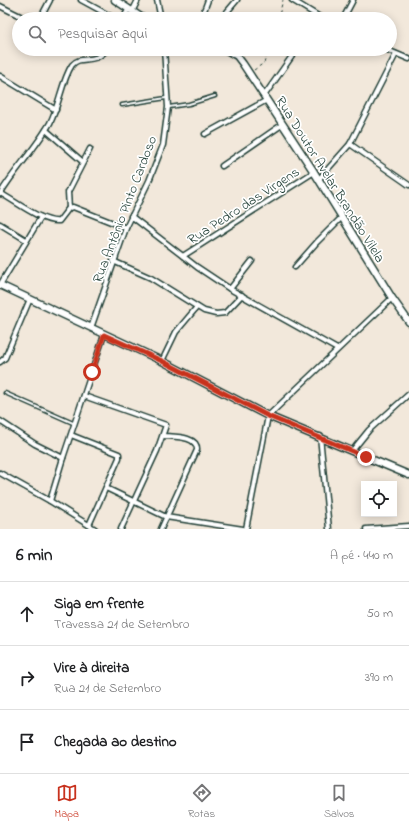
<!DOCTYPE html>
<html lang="pt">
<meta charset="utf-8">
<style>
body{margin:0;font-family:"Indie Flower",sans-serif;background:#f2f2f2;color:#202124}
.controls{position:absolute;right:12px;bottom:12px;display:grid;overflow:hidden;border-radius:0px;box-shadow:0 2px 10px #0003}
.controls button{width:36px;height:36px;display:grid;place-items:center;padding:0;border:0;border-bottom:1px solid #e0e0e0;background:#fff;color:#202124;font:20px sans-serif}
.stop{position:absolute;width:12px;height:12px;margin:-9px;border:3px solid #c8321e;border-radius:50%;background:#fff}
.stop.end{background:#c8321e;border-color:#fff;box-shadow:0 1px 4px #0008}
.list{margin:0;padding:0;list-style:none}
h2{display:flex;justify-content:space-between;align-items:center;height:52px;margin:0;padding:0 16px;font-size:17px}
h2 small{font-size:13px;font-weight:400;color:#757577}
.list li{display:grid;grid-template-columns:26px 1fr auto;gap:12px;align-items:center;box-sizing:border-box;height:64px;padding:0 16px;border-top:1px solid #e0e0e0}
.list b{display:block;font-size:15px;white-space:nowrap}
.list p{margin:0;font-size:13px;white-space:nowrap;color:#757577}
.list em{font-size:13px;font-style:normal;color:#757577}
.icon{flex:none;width:22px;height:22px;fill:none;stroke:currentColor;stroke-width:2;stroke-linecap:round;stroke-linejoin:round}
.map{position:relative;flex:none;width:409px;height:529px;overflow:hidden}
.search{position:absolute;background:#fff;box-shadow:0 2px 10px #0003;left:12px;right:12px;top:12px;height:44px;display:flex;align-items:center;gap:10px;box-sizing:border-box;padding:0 14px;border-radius:22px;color:#757577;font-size:15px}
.sheet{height:244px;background:#fff}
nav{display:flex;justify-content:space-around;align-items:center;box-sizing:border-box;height:56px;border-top:1px solid #e0e0e0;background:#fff;font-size:11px;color:#757577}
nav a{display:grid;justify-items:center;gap:2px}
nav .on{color:#c8321e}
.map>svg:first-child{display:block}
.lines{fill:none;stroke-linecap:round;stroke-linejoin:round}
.lane-casing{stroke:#1f3d34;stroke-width:5}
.street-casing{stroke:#1f3d34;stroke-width:7}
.secondary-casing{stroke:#1f3d34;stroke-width:9}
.path{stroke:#1f3d34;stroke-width:1;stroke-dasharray:3 3;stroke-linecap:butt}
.lane{stroke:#fff;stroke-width:2}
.street{stroke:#fff;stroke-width:4}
.secondary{stroke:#fff;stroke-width:6}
.route{stroke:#c8321e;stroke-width:5}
.labels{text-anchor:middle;stroke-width:3.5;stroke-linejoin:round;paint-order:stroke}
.street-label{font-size:14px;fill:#1f3d34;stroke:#fff}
</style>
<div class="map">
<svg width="409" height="529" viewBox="0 0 409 529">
<rect width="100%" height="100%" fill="#f2e8db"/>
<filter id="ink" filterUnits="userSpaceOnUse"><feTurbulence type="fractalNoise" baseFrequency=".025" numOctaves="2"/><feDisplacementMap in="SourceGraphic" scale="8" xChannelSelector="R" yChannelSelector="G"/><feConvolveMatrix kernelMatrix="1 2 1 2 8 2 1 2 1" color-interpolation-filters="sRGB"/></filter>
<g filter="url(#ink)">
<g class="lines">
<defs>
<g id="lane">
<polyline points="122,105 166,98"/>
<polyline points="169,107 189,104 215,96"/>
<polyline points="5,393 73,423"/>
</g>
<g id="street">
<polyline points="81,0 116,19"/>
<polyline points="157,0 161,19"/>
<polyline points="292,0 323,19"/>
<polyline points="0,6 26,19"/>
<polyline points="132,12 138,0"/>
<polyline points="40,19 50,0"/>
<polyline points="123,19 128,10"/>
<polyline points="201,19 208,0"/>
<polyline points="221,19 237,0"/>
<polyline points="343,19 353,0"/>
<polyline points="385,49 409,59"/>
<polyline points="0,76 56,110"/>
<polyline points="264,96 297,49"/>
<polyline points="46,130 83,162"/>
<polyline points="205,134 267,100"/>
<polyline points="350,144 409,185"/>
<polyline points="222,166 283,124"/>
<polyline points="319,179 350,144 396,54"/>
<path d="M0 193C15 201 43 223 59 221L69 208 73 207 126 228"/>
<path d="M0 194C15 169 36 148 50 123 59 106 62 80 72 65 81 54 94 66 107 49"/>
<polyline points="69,208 68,192 90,149"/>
<polyline points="131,216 197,267 230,289 337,349"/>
<polyline points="0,224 26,240"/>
<polyline points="183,256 314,172"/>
<polyline points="113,261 151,278 204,311 216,314 225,313 242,295"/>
<polyline points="295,267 317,242 342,217"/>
<polyline points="0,285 41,217"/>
<polyline points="230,289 252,261"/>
<polyline points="91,328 126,228 149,181 163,145 168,107 164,49"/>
<polyline points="162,361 176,332 197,307"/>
<polyline points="0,362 5,358 30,299"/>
<polyline points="84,396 166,425 157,451 121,529"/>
<polyline points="0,421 35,444 63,458"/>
<polyline points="71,435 119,454 119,458 89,525"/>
<polyline points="320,436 329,529"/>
<polyline points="352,451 369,430 409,394"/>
<polyline points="0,473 50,501 95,529"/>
<polyline points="106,488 166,517 243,529"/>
<polyline points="50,501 63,458 104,335"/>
<path d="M161 529 197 450C198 436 174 437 164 436"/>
<polyline points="246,529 268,416 392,298"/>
<polyline points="366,529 409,526"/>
</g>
<g id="secondary">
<polyline points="115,0 144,19"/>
<polyline points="225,49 237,56 243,64 314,172 392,298 409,322"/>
<polyline points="0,285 162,361 268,416 409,475"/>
</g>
</defs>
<!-- lane casing -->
<use href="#lane" class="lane-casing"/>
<!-- street casing -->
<use href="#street" class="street-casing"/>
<!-- secondary casing -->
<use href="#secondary" class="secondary-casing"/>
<!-- path -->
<g class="path">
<polyline points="278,19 283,0"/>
<polyline points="254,70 264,63 269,49"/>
</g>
<!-- lane -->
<use href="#lane" class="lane"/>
<!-- street -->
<use href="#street" class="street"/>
<!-- secondary -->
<use href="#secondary" class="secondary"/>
</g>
</g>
<g class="lines" filter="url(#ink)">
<!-- route -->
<polyline class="route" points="92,372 104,335 162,361 268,416 366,457"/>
</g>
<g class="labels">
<!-- street labels -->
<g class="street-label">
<text transform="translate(331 179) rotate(58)" y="5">Rua Doutor Avelar Brandão Vilela</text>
<text transform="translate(243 205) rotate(-33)" y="5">Rua Pedro das Virgens</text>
<text transform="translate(124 209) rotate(-69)" y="5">Rua Antônio Pinto Cardoso</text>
</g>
</g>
</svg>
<div class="controls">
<button><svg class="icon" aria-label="locate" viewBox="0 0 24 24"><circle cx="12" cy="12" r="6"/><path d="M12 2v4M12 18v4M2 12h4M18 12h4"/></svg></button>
</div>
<div class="stop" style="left:92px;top:372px"></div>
<div class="stop end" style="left:366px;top:457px"></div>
<div class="search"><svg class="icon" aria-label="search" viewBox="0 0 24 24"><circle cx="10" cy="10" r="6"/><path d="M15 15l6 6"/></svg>Pesquisar aqui</div>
</div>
<section class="sheet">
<h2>6 min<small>A pé · 440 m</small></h2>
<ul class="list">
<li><svg class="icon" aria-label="ahead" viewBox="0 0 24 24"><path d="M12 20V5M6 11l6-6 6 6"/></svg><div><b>Siga em frente</b><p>Travessa 21 de Setembro</p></div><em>50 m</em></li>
<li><svg class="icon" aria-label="right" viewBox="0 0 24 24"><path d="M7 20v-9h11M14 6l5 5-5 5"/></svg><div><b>Vire à direita</b><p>Rua 21 de Setembro</p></div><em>390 m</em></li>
<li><svg class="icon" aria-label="arrive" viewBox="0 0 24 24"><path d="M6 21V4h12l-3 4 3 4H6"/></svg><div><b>Chegada ao destino</b></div></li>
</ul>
</section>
<nav>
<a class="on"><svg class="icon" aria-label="map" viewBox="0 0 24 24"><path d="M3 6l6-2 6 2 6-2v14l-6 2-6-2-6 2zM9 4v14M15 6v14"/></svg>Mapa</a>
<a><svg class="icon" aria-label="directions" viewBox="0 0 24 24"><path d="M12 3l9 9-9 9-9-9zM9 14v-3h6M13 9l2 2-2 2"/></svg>Rotas</a>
<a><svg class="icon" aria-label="saved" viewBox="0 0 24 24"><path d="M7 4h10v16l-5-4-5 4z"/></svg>Salvos</a>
</nav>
